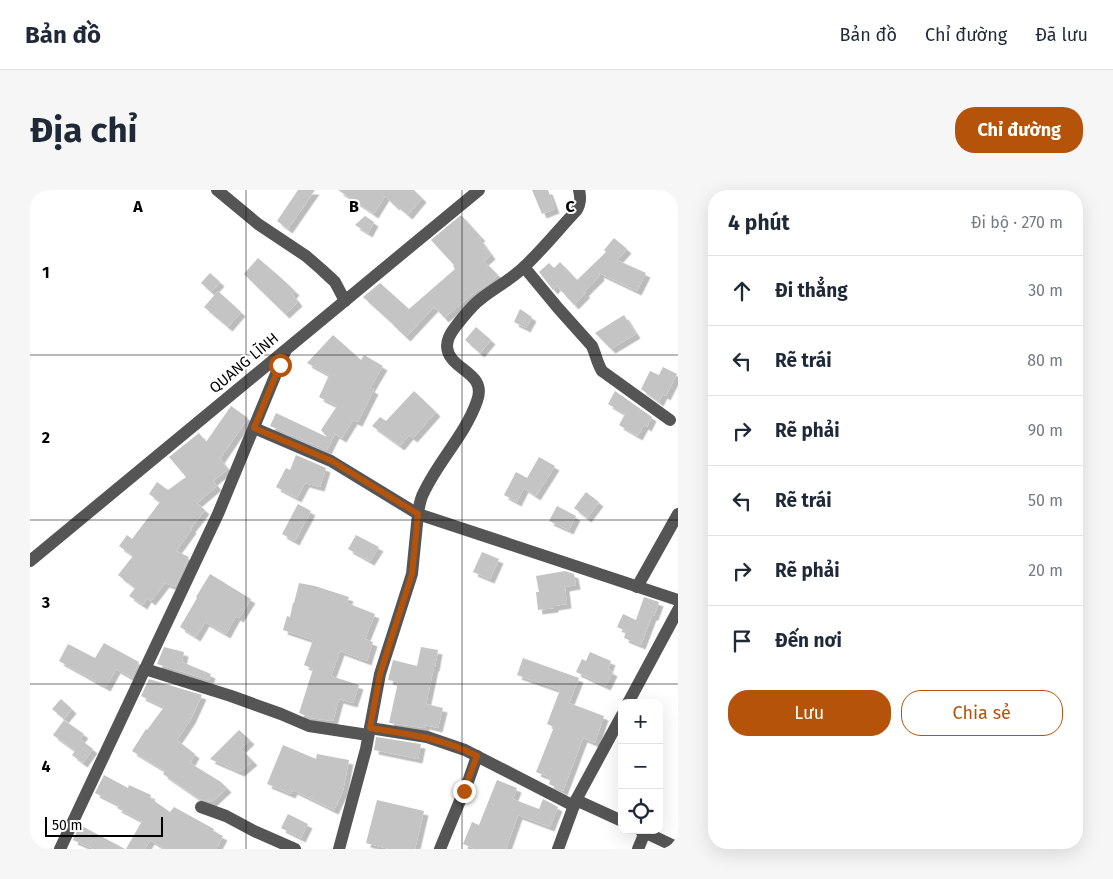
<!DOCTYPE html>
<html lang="vi">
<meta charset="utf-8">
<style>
body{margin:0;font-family:"Fira Sans",sans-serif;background:#f6f6f7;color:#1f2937}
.controls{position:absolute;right:15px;bottom:15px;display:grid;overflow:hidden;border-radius:10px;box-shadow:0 5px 20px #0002}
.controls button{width:45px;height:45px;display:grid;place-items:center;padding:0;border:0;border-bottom:1px solid #e0e1e3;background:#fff;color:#1f2937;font:25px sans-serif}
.scale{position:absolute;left:15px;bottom:12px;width:118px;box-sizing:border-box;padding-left:5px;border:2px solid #000;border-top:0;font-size:14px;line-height:18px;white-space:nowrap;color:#000;-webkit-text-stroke:4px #fff;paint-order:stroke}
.stop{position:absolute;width:15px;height:15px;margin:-11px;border:4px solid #b45309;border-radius:50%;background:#fff}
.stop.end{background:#b45309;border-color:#fff;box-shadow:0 1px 5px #0008}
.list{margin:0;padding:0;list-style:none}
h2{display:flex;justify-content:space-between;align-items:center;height:65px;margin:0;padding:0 20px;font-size:21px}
h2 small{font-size:16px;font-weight:400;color:#747a83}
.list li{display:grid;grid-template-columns:32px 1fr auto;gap:15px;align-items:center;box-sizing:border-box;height:70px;padding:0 20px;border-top:1px solid #e0e1e3}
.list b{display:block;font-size:19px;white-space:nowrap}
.list em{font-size:16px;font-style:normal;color:#747a83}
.actions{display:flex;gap:10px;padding:15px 20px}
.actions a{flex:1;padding:11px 0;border:1px solid #b45309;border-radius:20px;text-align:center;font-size:18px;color:#b45309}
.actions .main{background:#b45309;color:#fff}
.icon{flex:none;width:28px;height:28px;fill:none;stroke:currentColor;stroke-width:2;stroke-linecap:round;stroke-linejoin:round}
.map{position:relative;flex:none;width:648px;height:659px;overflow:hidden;border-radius:20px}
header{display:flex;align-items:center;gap:30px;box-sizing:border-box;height:70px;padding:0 25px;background:#fff;border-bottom:1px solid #e0e1e3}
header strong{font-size:24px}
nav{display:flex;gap:28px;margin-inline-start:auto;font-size:18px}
.intro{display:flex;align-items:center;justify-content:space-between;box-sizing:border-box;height:120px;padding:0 30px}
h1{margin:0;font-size:35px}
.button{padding:12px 22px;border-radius:20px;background:#b45309;color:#fff;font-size:18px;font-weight:700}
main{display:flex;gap:30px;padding:0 30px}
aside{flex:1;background:#fff;border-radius:20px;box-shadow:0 5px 20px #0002}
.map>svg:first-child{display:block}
.building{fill:#c4c4c4;filter:url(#shadow)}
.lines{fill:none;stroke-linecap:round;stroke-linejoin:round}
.minor{stroke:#555;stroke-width:12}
.route{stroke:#b45309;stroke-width:6}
.grid{fill:none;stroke:#000;stroke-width:1;stroke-opacity:0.55}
.labels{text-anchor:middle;stroke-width:4;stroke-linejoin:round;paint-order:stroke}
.street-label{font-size:15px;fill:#000;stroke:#fff}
.grid-label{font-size:16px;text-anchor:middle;font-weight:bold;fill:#000;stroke:#fff;stroke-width:4;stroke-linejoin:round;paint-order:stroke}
</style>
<header>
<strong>Bản đồ</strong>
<nav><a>Bản đồ</a><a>Chỉ đường</a><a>Đã lưu</a></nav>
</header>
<div class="intro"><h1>Địa chỉ</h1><a class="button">Chỉ đường</a></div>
<main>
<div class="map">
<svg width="648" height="659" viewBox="0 0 648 659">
<defs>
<filter id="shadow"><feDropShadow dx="4.5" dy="4.5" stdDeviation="0" flood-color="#0004"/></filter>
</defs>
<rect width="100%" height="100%" fill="#fff"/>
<!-- building -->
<g class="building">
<polygon points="268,0 285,0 258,39 247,31"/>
<polygon points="308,0 384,0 392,8 378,25 366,15 365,16 355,6 344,24"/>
<polygon points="502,0 518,0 525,19 512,24"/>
<polygon points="431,25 451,47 449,48 461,65 454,71 468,85 458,94 444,103 414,128 406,118 405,119 404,117 376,147 363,135 364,135 333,107 350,93 379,119 425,79 423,76 424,75 401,50"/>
<polygon points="335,26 344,32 338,43 325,35"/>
<polygon points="584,48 597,59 587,70 616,83 607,101 569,83 570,86 554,102 556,103 544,115 527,96 523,100 509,82 519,73 524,78 530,72 547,90 576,62 574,60"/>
<polygon points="228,68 249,86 265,101 262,104 268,112 255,124 214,84"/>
<polygon points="180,83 190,92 181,102 171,93"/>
<polygon points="188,101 211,122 198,137 174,117"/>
<polygon points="490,119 502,127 496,138 484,132"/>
<polygon points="594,125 606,144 581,159 565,143"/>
<polygon points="446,137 461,150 450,163 435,150"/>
<polygon points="303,145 331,170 334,165 353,176 340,198 344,200 328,232 323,230 312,248 305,244 297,260 240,236 246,223 297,247 291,240 307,216 289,207 299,185 277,173"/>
<polygon points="633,177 647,184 636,206 633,204 629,212 611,199 620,181 629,185"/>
<polygon points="384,201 406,222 383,248 379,245 370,256 342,236 350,227 356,231"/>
<polygon points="585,201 622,227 617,237 614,235 608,246 589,235 595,224 578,214"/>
<polygon points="201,216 218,228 190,269 198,279 183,291 187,296 167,313 175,320 161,338 162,339 146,361 159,367 145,397 135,393 121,411 117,408 113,415 99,406 105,398 88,385 103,366 89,356 97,345 102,349 130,312 119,304 127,292 138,300 156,287 139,267 169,243 176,252"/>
<polygon points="266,265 296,278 290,297 275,293 267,308 246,297 256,278 260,280"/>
<polygon points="509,267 525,276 506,306 494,298 487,312 474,305 486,282 497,288"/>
<polygon points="556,302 569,312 557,328 544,318"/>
<polygon points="268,314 281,321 265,351 252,344"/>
<polygon points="527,316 546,326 539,340 519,331"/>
<polygon points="326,345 349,357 340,371 318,359"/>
<polygon points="452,362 469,369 460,389 443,382"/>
<polygon points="535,381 544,384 546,395 535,397 537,414 524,416 524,418 508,420 506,402 509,402 506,386"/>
<polygon points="180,384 221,409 209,428 206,426 196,444 175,432 166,447 150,437 167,408 166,407"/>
<polygon points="269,393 285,396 319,407 317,413 345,424 335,449 343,452 337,471 310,461 301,486 329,495 323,513 309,509 303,531 281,528 269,523 283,479 274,475 283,450 253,440 257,426 260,427 263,413 264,413"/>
<polygon points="614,407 629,412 624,426 622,426 611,455 594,448 596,441 587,437 593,424 606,430"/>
<polygon points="74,453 109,472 102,488 86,479 76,497 29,471 38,454 65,468"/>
<polygon points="134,457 154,462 152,472 181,484 179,490 127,474"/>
<polygon points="391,457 408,460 405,477 404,477 396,514 413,518 408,538 395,535 394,538 359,533 368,492 358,490 363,470 387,476"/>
<polygon points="560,462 581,471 578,479 583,482 576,496 546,482 552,469 556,471"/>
<polygon points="493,468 549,488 539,513 574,526 565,553 553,548 533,601 519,594 521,588 506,582 524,537 517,534 530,500 487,485"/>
<polygon points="119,489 172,505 161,529 147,550 165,564 160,573 191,592 197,598 182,612 169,609 133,584 135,581 102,561 116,539 117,540 134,517 111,506"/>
<polygon points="31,509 42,519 34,529 22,519"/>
<polygon points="34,530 54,544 50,549 63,559 53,573 42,565 45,561 23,545"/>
<polygon points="209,540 220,550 211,559 223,571 210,582 180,569"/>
<polygon points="346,547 391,554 388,569 344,560"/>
<polygon points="253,555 286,569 287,564 319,570 313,601 304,620 263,600 261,604 237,594"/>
<polygon points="74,585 98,598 99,595 121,605 120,608 140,622 144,617 184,639 183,641 193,646 186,659 135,659 120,650 115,659 96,659 112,631 87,618 89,615 65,603"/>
<polygon points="467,590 487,598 483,609 509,619 513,609 528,617 520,637 488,625 476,659 445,659 433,654 442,632 449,635"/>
<polygon points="347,610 394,621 385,659 359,659 336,653"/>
<polygon points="258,624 278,634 271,648 251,638"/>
<polygon points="50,635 95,659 64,659 43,650"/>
</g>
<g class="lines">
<!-- minor -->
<g class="minor">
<polyline points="187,0 228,34 276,66 291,79 305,92 315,111"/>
<path d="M549 0C551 8 551 14 546 21 529 39 513 59 495 76 482 89 466 97 452 108 442 115 434 126 426 136 422 141 417 148 417 156 418 181 458 181 447 211 435 245 409 270 394 302 390 309 389 316 388 324L648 410"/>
<path d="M494 77 528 118 562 156C566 165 567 173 572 181L640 230"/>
<polyline points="224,238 301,271 388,324 382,384 350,484 336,559 309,659"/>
<polyline points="0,371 449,0"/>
<polyline points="607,397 648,324"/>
<polyline points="115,479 201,506 251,524 279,536 338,545"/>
<polyline points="598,513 648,420"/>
<polyline points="340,538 397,547 435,560 544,616"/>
<polyline points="546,610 592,631"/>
<polyline points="171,617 196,626 224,641 265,659"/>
<polyline points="610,640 648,658"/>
<polyline points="30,659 188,324 255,162"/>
<polyline points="410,659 439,589 447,566"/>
<polyline points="528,659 546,610 592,525"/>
<polyline points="608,659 615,642"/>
</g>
</g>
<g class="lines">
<!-- route -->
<path class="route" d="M250 175 224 238 302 271 388 324 382 384 350 484 340 538C378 544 413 548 447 566L434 601"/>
</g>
<!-- grid -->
<path class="grid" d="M216 0V659M432 0V659M0 165H648M0 330H648M0 494H648"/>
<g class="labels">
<!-- street labels -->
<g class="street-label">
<text transform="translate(214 173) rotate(-40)" y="5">QUANG LĨNH</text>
</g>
</g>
<g class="grid-label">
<text x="108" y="22">A</text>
<text x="324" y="22">B</text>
<text x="540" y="22">C</text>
<text x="16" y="88">1</text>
<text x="16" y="253">2</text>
<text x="16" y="418">3</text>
<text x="16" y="582">4</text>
</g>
</svg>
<div class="controls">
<button>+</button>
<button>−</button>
<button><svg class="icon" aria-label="locate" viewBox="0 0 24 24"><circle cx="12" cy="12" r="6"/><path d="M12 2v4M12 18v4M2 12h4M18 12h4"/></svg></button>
</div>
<div class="scale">50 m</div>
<div class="stop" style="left:250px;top:175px"></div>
<div class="stop end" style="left:434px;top:601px"></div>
</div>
<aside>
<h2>4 phút<small>Đi bộ · 270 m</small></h2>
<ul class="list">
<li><svg class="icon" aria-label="ahead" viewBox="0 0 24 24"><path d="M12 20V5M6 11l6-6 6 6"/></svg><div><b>Đi thẳng</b></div><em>30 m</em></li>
<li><svg class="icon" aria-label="left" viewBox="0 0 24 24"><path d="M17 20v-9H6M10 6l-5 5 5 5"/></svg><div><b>Rẽ trái</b></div><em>80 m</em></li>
<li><svg class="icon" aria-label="right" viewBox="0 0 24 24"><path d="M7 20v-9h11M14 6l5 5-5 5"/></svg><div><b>Rẽ phải</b></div><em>90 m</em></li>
<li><svg class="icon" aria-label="left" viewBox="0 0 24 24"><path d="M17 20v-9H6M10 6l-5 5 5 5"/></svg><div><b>Rẽ trái</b></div><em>50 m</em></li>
<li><svg class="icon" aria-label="right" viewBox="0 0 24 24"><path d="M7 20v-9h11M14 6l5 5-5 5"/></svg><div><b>Rẽ phải</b></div><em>20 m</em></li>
<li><svg class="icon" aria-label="arrive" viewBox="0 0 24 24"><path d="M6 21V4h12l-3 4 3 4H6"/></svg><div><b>Đến nơi</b></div></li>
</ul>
<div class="actions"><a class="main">Lưu</a><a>Chia sẻ</a></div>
</aside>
</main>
